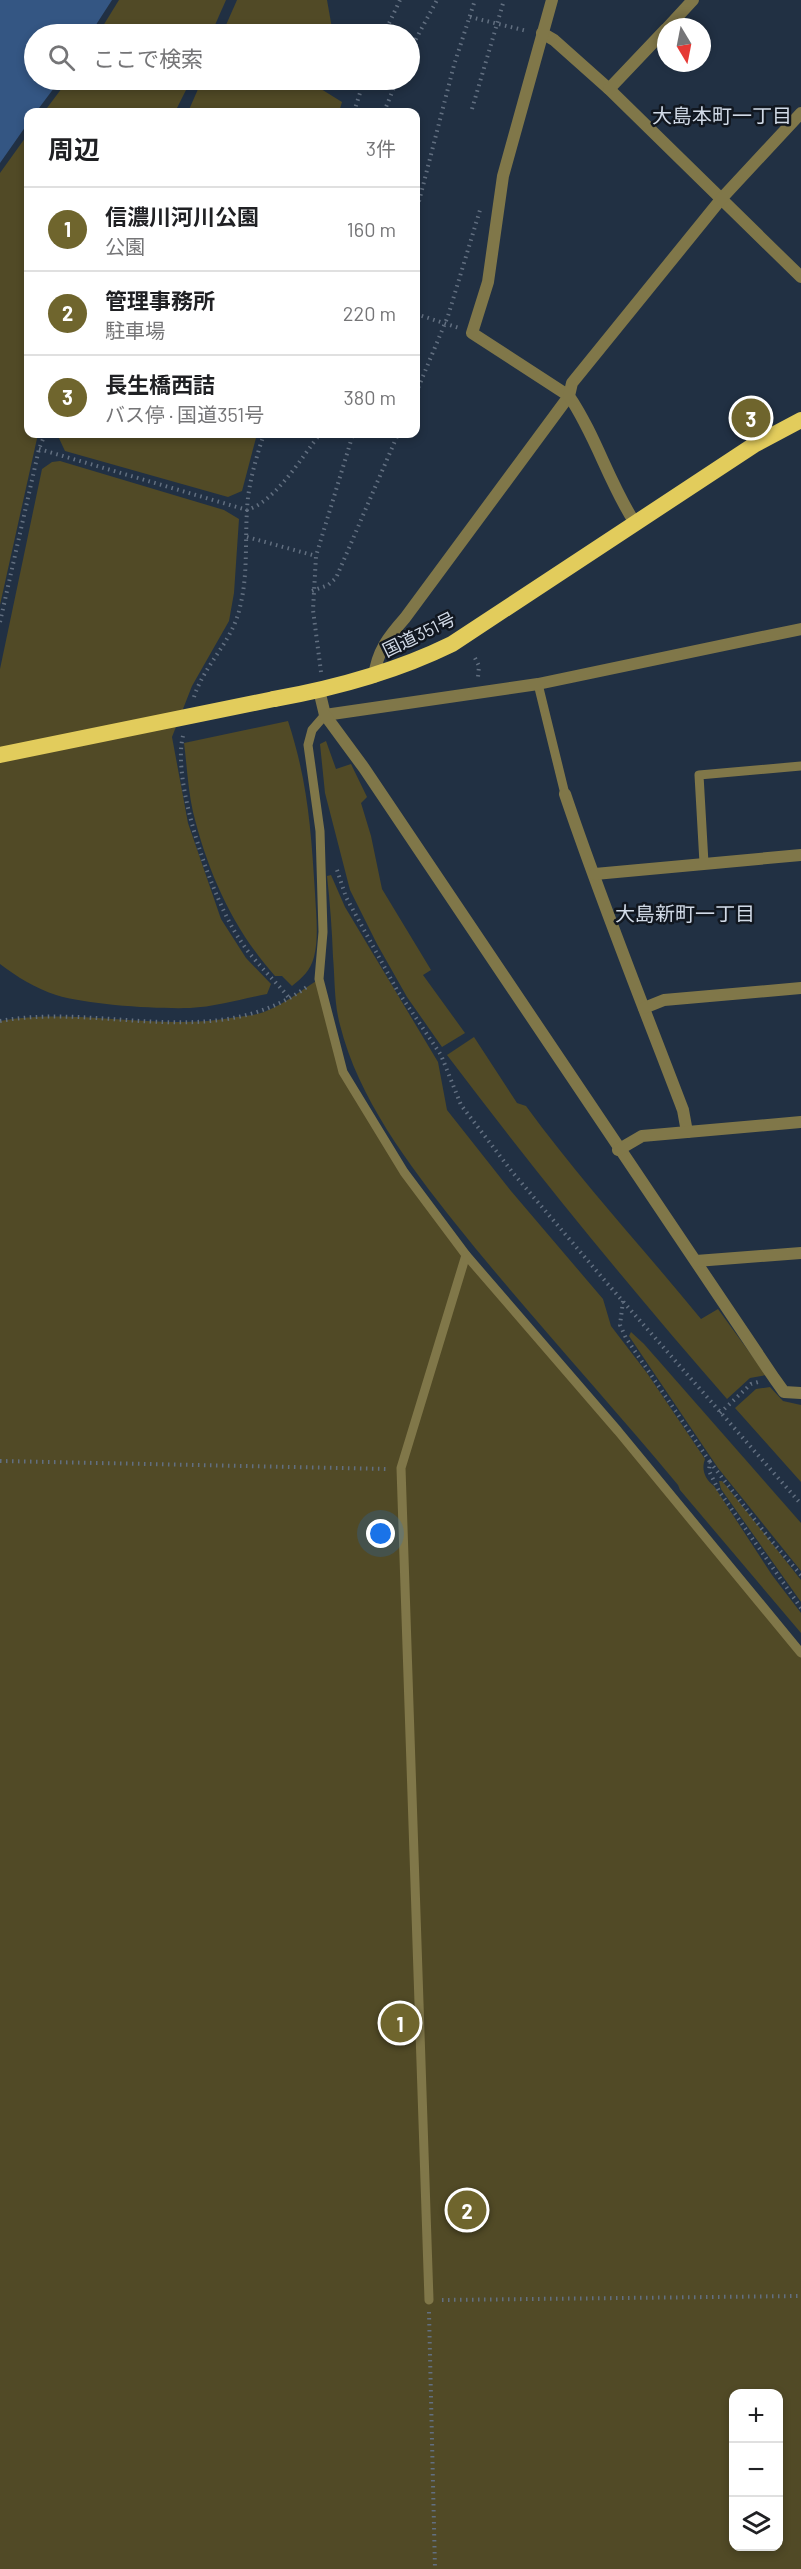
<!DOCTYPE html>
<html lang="ja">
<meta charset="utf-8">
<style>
body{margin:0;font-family:Barlow,"Noto Sans JP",sans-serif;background:#f2f2f2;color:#202124}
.controls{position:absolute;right:18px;bottom:18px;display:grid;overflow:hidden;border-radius:12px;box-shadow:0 3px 9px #0003}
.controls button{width:54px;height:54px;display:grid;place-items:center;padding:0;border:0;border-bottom:2px solid #e0e0e0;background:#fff;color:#202124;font:30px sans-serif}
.compass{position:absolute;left:657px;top:18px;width:54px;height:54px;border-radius:50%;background:#fff;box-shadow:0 3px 9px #0003;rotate:170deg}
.you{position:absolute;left:381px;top:1534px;width:21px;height:21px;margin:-15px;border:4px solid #fff;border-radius:50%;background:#1a73e8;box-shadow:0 0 0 9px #1a73e833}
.badge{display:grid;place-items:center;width:39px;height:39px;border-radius:50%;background:#6f652d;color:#fff;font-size:20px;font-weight:700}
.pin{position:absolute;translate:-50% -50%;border:3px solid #fff;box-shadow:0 2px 6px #0006}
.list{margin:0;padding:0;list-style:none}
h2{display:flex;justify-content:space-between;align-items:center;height:78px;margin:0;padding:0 24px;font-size:26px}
h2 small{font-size:20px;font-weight:400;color:#757577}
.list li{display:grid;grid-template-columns:39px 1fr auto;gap:18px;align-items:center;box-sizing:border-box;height:84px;padding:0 24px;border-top:2px solid #e0e0e0}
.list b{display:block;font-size:22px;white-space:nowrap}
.list p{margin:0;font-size:20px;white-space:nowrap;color:#757577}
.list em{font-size:20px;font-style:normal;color:#757577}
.icon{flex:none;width:33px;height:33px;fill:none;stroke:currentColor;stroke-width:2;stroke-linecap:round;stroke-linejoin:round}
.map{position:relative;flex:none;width:801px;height:2569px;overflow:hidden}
.search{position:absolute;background:#fff;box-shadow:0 3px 9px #0003;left:24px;top:24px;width:396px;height:66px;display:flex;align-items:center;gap:15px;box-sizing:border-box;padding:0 21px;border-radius:33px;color:#757577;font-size:22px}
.panel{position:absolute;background:#fff;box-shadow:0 3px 9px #0003;left:24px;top:108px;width:396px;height:330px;border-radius:12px}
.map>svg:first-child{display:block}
.green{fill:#514a26;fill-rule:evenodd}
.water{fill:#345683}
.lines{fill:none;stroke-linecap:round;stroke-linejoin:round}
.path{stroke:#626f80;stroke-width:4;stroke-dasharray:1.5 4.5;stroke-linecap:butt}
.service{stroke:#807749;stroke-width:9}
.minor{stroke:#807749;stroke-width:12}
.tertiary{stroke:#807749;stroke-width:12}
.trunk{stroke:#e2cc5c;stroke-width:16}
.trunk-bridge{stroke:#e2cc5c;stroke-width:16}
.labels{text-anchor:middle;stroke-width:5;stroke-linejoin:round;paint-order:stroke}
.street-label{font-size:18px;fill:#d1dae7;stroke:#111720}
.neighbourhood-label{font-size:20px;fill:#d1dae7;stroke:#111720}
</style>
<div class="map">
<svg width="801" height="2569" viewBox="0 0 801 2569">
<rect width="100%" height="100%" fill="#213043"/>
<!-- green -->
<g class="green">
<polygon points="119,0 226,0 211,34 98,34"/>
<polygon points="237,0 327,0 333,34 222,34"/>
<polygon points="68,80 191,80 175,112 44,112"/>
<polygon points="202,80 329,80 321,89 342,102 339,112 188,112"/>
<polygon points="28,134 28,434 38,434 0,605 0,173"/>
<polygon points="57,434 257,434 242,491 228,497 65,451"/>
<path d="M60 461 224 510 239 519 234 593 229 621 192 686 172 737 188 823 221 919 246 958 271 984 267 994C242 999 215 1007 190 1008 155 1009 89 1005 56 995 35 988 17 977 0 964V669L42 469 52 462Z"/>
<path d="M288 721C308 782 311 830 315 893 316 913 319 938 314 957 310 971 303 977 292 986L282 976H275C233 929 208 873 193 812 188 790 187 766 184 743Z"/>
<polygon points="326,741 336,769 351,764 367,797 361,803 371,836 382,889 431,970 423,975 465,1033 442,1047 407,997 377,944 350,890 325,793 320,744"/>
<path d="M331 875 345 907 438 1062 447 1110 511 1191 603 1299 611 1326 647 1373 705 1459C701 1470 705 1479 714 1486L772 1575 801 1613V1633L680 1490 678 1485C605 1397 527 1313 455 1223 409 1165 358 1098 340 1025 334 1003 335 979 333 957 332 930 330 903 327 876Z"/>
<path d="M319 979 343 1072 404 1172 466 1255 801 1653V2569H0V1021C78 1007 158 1032 237 1017 246 1016 256 1015 264 1012 284 1004 301 991 319 979ZM734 2394H778V2546H734Z"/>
<path d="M474 1037 517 1103 526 1106C580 1180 643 1248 701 1319L718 1309 766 1375 750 1378 727 1399C630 1288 536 1173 447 1055Z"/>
<polygon points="631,1332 644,1344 801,1523 801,1571 718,1468 629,1336"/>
<polygon points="770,1387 783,1401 801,1405 801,1482 735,1408 756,1389"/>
<polygon points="719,1481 722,1481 728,1488 801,1580 801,1602 721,1489"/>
</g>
<!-- water -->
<polygon class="water" points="0,0 112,0 90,34 34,34 34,80 60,80 36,112 28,112 28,123 0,163"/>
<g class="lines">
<!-- path -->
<g class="path">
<polyline points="470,17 527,31"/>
<polyline points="384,34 400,0"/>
<polyline points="410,50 437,0"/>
<polyline points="472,109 504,0"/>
<polyline points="354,112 364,80"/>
<polyline points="384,112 397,80"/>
<polyline points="416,213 454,65 475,0"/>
<polyline points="416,314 459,328"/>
<polyline points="416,393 448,316 480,210"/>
<path d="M39 449 247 510C276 501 301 458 320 434"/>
<polyline points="247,537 316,556"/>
<polyline points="312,591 328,585 336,578 398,434"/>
<polyline points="0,622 39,449 45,434"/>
<polyline points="475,658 479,666 478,677"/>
<polyline points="321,672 313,610 316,556 353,434"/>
<path d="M194 697C204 665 233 641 240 607 248 575 245 543 247 510 248 485 256 458 264 434"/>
<path d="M183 736C171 782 213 901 240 940 254 962 274 979 290 999"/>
<polyline points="337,870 346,897 397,990 441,1055 461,1105 513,1173 606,1282 801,1504"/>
<path d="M0 1021C103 1002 216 1054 308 986"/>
<polyline points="623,1301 620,1325 626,1338 710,1462"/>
<polyline points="720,1413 751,1384 758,1382"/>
<polyline points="0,1461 389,1469"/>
<polyline points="801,1575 769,1538 710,1462 709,1471 719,1491 801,1608"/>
<polyline points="442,2300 801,2296"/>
<polyline points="429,2312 435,2569"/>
</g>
<!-- service -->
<g class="service">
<polyline points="538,684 565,794"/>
<polyline points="325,715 312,730 308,745 320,831 323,932 319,979 343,1072 404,1172 466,1255 618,1431 801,1653"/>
<polyline points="704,863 699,775 801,766"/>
<polyline points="429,2300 401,1468 466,1255"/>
</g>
<!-- minor -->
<g class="minor">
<polyline points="668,27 693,0"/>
<polyline points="542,33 554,40 609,89 801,277"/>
<polyline points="609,89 666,29"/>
<path d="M374 677C377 651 389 636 405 618L569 396 472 333 488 282 503 176 552 0"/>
<polyline points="319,690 325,715 538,684 801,629"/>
<polyline points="325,715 364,768 774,1378 784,1392 801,1393"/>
<path d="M565 794C601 901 643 1005 683 1110L687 1132"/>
<polyline points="595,874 801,855"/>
<polyline points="644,1008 664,1000 801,988"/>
<polyline points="618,1150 642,1136 801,1122"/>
<polyline points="696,1261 801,1253"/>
</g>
<!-- tertiary -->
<path class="tertiary" d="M635 523C609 483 596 436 569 396L572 383 722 198 801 113"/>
<!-- trunk -->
<path class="trunk" d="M274 699C336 688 395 672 452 644L754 445 801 420"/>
<!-- trunk-bridge -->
<polyline class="trunk-bridge" points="0,755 274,699"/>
</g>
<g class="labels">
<!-- street labels -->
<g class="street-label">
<text transform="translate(419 635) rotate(-26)" y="6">国道351号</text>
</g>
<!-- neighbourhood labels -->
<g class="neighbourhood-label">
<text x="722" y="123">大島本町一丁目</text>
<text x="685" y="921">大島新町一丁目</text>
</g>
</g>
</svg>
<div class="controls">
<button>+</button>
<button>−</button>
<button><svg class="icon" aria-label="layers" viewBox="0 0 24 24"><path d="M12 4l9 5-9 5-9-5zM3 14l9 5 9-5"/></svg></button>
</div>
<svg class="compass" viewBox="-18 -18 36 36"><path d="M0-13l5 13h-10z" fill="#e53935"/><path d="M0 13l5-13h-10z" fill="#757577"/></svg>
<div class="you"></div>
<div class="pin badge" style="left:400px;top:2023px">1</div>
<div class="pin badge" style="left:467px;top:2210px">2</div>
<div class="pin badge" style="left:751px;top:418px">3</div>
<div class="search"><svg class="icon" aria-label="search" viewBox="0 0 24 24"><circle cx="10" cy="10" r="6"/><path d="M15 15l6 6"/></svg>ここで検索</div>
<section class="panel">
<h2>周辺<small>3件</small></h2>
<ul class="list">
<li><span class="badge">1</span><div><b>信濃川河川公園</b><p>公園</p></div><em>160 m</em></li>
<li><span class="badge">2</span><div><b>管理事務所</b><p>駐車場</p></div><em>220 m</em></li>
<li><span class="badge">3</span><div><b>長生橋西詰</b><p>バス停 · 国道351号</p></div><em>380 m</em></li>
</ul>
</section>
</div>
